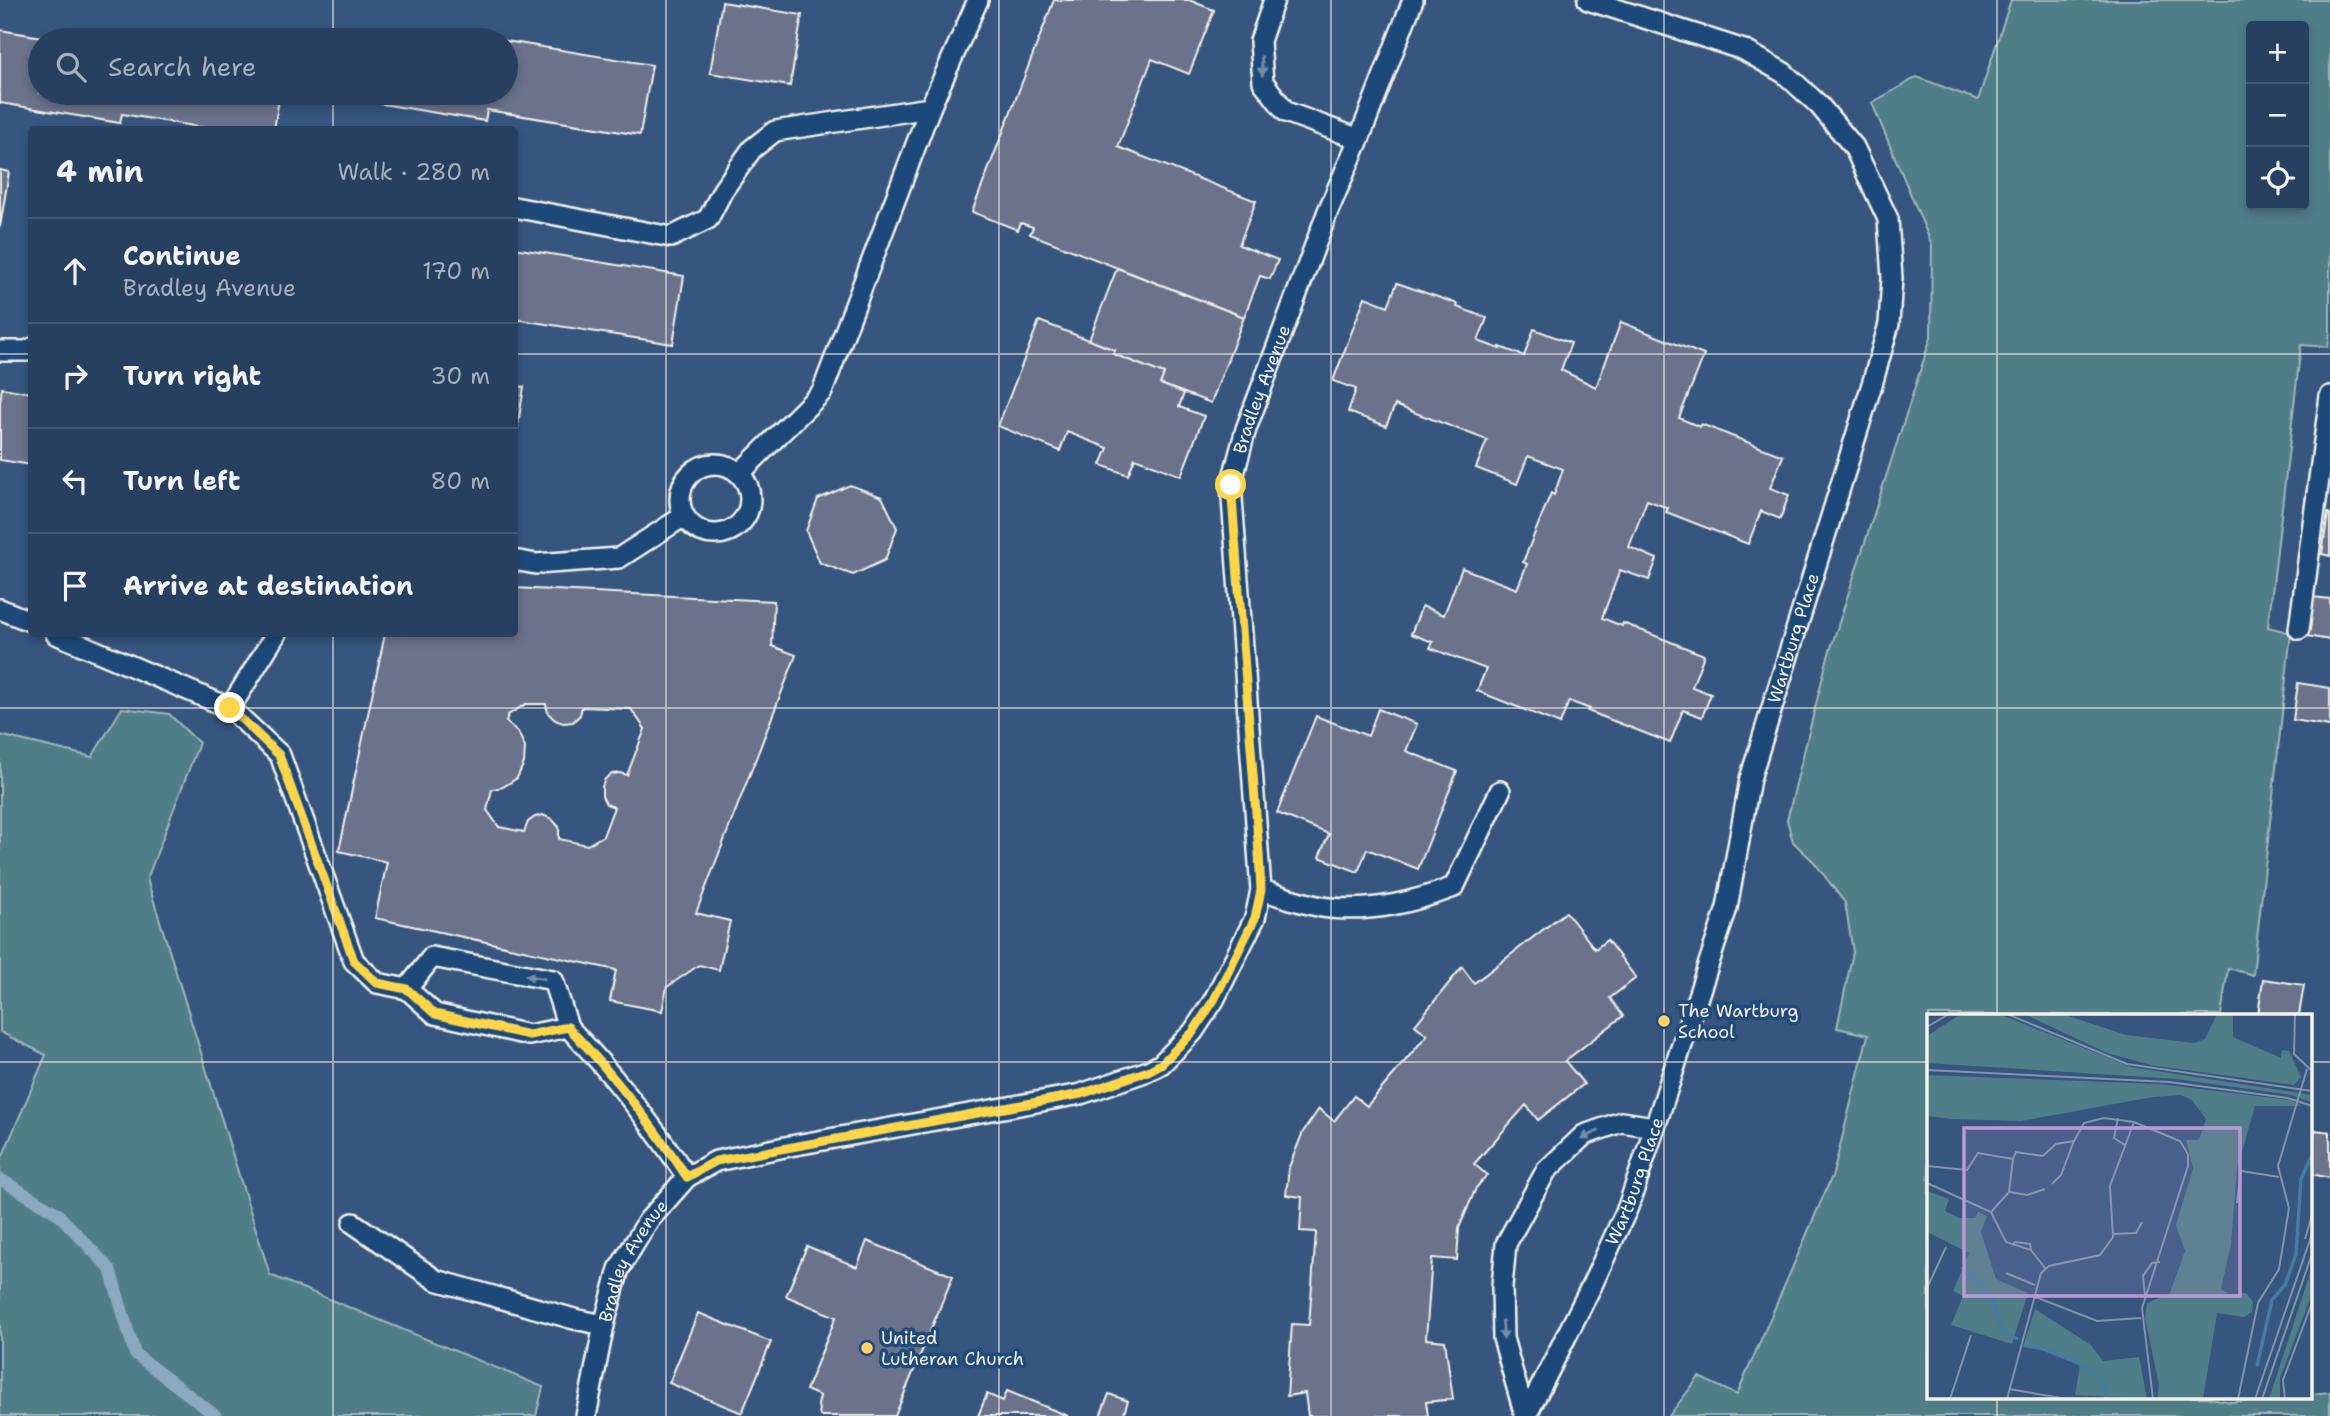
<!DOCTYPE html>
<meta charset="utf-8">
<style>
body{margin:0;font-family:"Shantell Sans",sans-serif;background:#304765;color:#f1f3f6}
.controls{position:absolute;right:21px;top:21px;display:grid;overflow:hidden;border-radius:7px;box-shadow:0 4px 10px #0003}
.controls button{width:63px;height:63px;display:grid;place-items:center;padding:0;border:0;border-bottom:2px solid #445974;background:#28405f;color:#f1f3f6;font:35px sans-serif}
.stop{position:absolute;width:21px;height:21px;margin:-16px;border:5px solid #ffd54a;border-radius:50%;background:#fff}
.stop.end{background:#ffd54a;border-color:#fff;box-shadow:0 2px 7px #0008}
.list{margin:0;padding:0;list-style:none}
h2{display:flex;justify-content:space-between;align-items:center;height:91px;margin:0;padding:0 28px;font-size:30px}
h2 small{font-size:23px;font-weight:400;color:#a5afbd}
.list li{display:grid;grid-template-columns:46px 1fr auto;gap:21px;align-items:center;box-sizing:border-box;height:105px;padding:0 28px;border-top:2px solid #445974}
.list b{display:block;font-size:26px;white-space:nowrap}
.list p{margin:0;font-size:23px;white-space:nowrap;color:#a5afbd}
.list em{font-size:23px;font-style:normal;color:#a5afbd}
.icon{flex:none;width:38px;height:38px;fill:none;stroke:currentColor;stroke-width:2;stroke-linecap:round;stroke-linejoin:round}
.map{position:relative;flex:none;width:2330px;height:1416px;overflow:hidden}
.search{position:absolute;background:#28405f;box-shadow:0 4px 10px #0003;left:28px;top:28px;width:490px;height:77px;display:flex;align-items:center;gap:18px;box-sizing:border-box;padding:0 24px;border-radius:38px;color:#a5afbd;font-size:26px}
.panel{position:absolute;background:#28405f;box-shadow:0 4px 10px #0003;left:28px;top:126px;width:490px;height:511px;border-radius:7px}
.map>svg:first-child{display:block}
.green{fill:#4f7d88;stroke:#a2b7b8;stroke-width:2;fill-rule:evenodd}
.lines{fill:none;stroke-linecap:round;stroke-linejoin:round}
.stream{stroke:#8caabf;stroke-width:12}
.building{fill:#6a728c;stroke:#f4f1e8;stroke-width:2;fill-rule:evenodd}
.lane-casing{stroke:#f4f1e8;stroke-width:24}
.lane{stroke:#1f4a7a;stroke-width:19}
.oneway{fill:#748da6}
.route{stroke:#ffd54a;stroke-width:9}
.grid{fill:none;stroke:#f4f1e8;stroke-width:2;stroke-opacity:0.55}
.poi-dot{fill:#ffd166;stroke:#1f4a7a;stroke-width:2.5}
.labels{text-anchor:middle;stroke-width:7;stroke-linejoin:round;paint-order:stroke}
.street-label{font-size:18px;fill:#f4f1e8;stroke:#1f4a7a}
.poi-label{font-size:18px;fill:#f4f1e8;stroke:#1f4a7a;text-anchor:start}
.inset-river{fill:none;stroke:#467ba3;stroke-width:3.5}
.inset-road{fill:none;stroke:#8294a9;stroke-width:2}
.view{fill:#be98d6;fill-opacity:0.15;stroke:#be98d6;stroke-width:3.5}
.inset-edge{fill:none;stroke:#f4f1e8;stroke-width:3.5}
</style>
<div class="map">
<svg width="2330" height="1416" viewBox="0 0 2330 1416">
<rect width="100%" height="100%" fill="#36567f"/>
<filter id="ink" filterUnits="userSpaceOnUse"><feTurbulence type="fractalNoise" baseFrequency=".0143" numOctaves="2"/><feDisplacementMap in="SourceGraphic" scale="14" xChannelSelector="R" yChannelSelector="G"/><feConvolveMatrix kernelMatrix="1 2 1 2 8 2 1 2 1" color-interpolation-filters="sRGB"/></filter>
<g filter="url(#ink)">
<!-- green -->
<g class="green">
<path d="M2011 0H2330V332L2328 347 2301 345 2268 627 2291 633 2253 975 2228 968 2221 1015H1929V1397H2206L2231 1402 2281 1397H2311V1394L2330 1392V1416H1669L1699 1377 1737 1395 1833 1174 1868 1035 1837 1028 1853 952 1845 903 1814 862 1793 842 1787 820 1827 660 1931 337 1932 245 1872 103 1917 77 1978 100ZM2251 26H2304V205H2251Z"/>
<polygon points="122,708 169,714 199,743 147,879 270,1275 543,1387 536,1416 0,1416 0,1162 46,1055 0,1032 0,735 92,757"/>
</g>
<g class="lines">
<!-- stream -->
<polyline class="stream" points="0,1179 57,1213 110,1269 135,1354 216,1416"/>
</g>
<!-- building -->
<g class="building">
<polygon points="1054,0 1189,0 1214,10 1189,74 1152,59 1118,147 1256,201 1239,245 1278,260 1270,279 1260,276 1244,317 1030,234 1033,227 1021,223 1018,230 972,212"/>
<polygon points="722,2 802,15 790,86 710,73"/>
<polygon points="0,30 60,40 40,40 40,93 280,93 274,130 217,130 122,114 120,123 0,103"/>
<polygon points="363,30 428,40 361,40"/>
<polygon points="506,41 652,65 640,135 487,110 485,121 352,99 353,93 506,93"/>
<polygon points="0,170 9,172 0,227"/>
<polygon points="514,248 684,276 673,344 514,319"/>
<polygon points="1117,268 1244,317 1211,403 1160,384 1164,374 1113,354 1115,350 1089,340"/>
<polygon points="1397,283 1458,304 1457,307 1487,318 1478,341 1500,349 1500,347 1524,356 1534,329 1571,343 1561,370 1596,387 1621,322 1704,355 1679,418 1700,427 1701,424 1783,456 1770,488 1789,495 1780,519 1761,511 1748,544 1666,512 1668,508 1647,500 1629,547 1657,559 1649,580 1620,570 1602,618 1622,626 1623,623 1704,655 1692,687 1711,694 1702,717 1683,710 1670,743 1588,711 1590,709 1569,701 1560,724 1477,691 1486,669 1430,648 1433,642 1411,634 1422,606 1444,615 1462,568 1517,589 1527,564 1523,562 1551,493 1554,495 1563,469 1528,456 1517,484 1476,468 1487,440 1395,405 1386,426 1348,412 1356,389 1333,381 1365,297 1388,306"/>
<polygon points="1039,321 1115,350 1113,354 1164,374 1160,384 1184,393 1179,407 1204,416 1181,476 1135,458 1128,475 1101,465 1108,448 1067,432 1060,451 998,426"/>
<polygon points="514,386 524,387 514,449"/>
<polygon points="2,388 32,393 32,465 0,460 0,402"/>
<polygon points="850,485 882,497 897,528 885,560 853,575 820,563 806,531 818,499"/>
<polygon points="2328,513 2330,514 2330,556 2322,554"/>
<path d="M514 588 774 601 772 646 796 655 696 913 730 921 719 970 699 965 667 987 662 1011 610 1001 616 970 375 918 387 862 339 851 385 634H514ZM526 704H546L548 713 555 720 563 723 573 722 580 715 582 707 631 709 645 729 627 775 620 773 612 774 605 779 602 787V796L606 804 614 807 603 836 587 845 559 839V827L552 819 543 815 535 817 528 822 524 832 499 827 487 810 492 789 503 787 517 778 524 763 525 747 518 732 506 722 508 715Z"/>
<polygon points="2312,597 2330,599 2330,640 2306,636"/>
<polygon points="2298,683 2330,688 2330,726 2293,720"/>
<polygon points="1378,709 1417,724 1406,751 1457,771 1418,869 1367,849 1358,872 1319,857 1329,834 1277,813 1316,716 1368,736"/>
<polygon points="1566,912 1595,949 1607,940 1636,978 1610,998 1623,1016 1565,1061 1584,1084 1538,1120 1526,1105 1474,1164 1487,1175 1476,1188 1459,1228 1457,1260 1432,1258 1426,1339 1445,1341 1453,1399 1426,1402 1428,1416 1308,1416 1305,1393 1287,1396 1292,1324 1309,1325 1316,1232 1300,1231 1302,1197 1286,1195 1289,1167 1303,1132 1319,1109 1334,1121 1354,1096 1367,1106 1427,1035 1415,1025 1462,967 1474,983"/>
<polygon points="2263,979 2304,985 2299,1015 2258,1015"/>
<polygon points="2315,1130 2330,1132 2330,1178 2311,1174 2311,1150"/>
<polygon points="867,1241 953,1276 895,1416 820,1416 818,1405 820,1396 806,1390 836,1317 786,1296 807,1246 857,1267"/>
<polygon points="698,1313 771,1342 742,1413 669,1383"/>
<polygon points="1007,1391 1068,1416 978,1416 987,1394 1003,1401"/>
<polygon points="1109,1394 1128,1401 1123,1416 1100,1416"/>
</g>
<g class="lines">
<defs>
<g id="lane">
<polyline points="1274,0 1260,41 1263,82 1286,112 1359,139"/>
<polyline points="514,207 671,237 708,219 723,190 752,149 775,131 930,108 978,0"/>
<polyline points="0,351 27,351 32,348"/>
<circle cx="715" cy="499" r="35"/>
<polyline points="740,473 822,392 930,108"/>
<polyline points="514,560 536,564 619,558 684,516"/>
<polyline points="0,609 32,622"/>
<polyline points="2299,629 2330,396"/>
<path d="M56 634 230 708 280 755 354 961 377 983 407 989 435 1014 529 1035 568 1027C613 1074 651 1123 687 1177"/>
<polyline points="230,708 276,634"/>
<path d="M1261 890C1283 896 1308 906 1330 908 1374 912 1414 902 1454 887L1500 791"/>
<polyline points="407,989 432,957 553,980 568,1027"/>
<polyline points="353,1223 436,1280 574,1319 604,1325"/>
<path id="s1" d="M586 1416 604 1325 619 1269 648 1221 687 1177 716 1161 790 1146 1081 1094 1148 1071 1161 1064 1193 1032 1214 1000 1255 918 1261 890 1231 485 1246 429 1328 211 1359 139 1413 0"/>
<polyline points="1525,1416 1503,1338 1502,1286 1506,1244 1546,1171 1584,1135 1621,1122 1655,1127"/>
<path id="s2" d="M1526 1416 1592 1285 1628 1207 1655 1127 1727 908 1750 779 1873 381 1889 324 1892 278 1888 219 1854 147 1819 105 1784 73 1744 50 1588 0"/>
</g>
</defs>
<!-- lane casing -->
<use href="#lane" class="lane-casing"/>
<!-- lane -->
<use href="#lane" class="lane"/>
</g>
<!-- one-way arrows -->
<defs><path id="oneway-solid" d="M-6-.8H1V-3.2L6.5 0L1 3.2V.8H-6Z" transform="scale(1.75)"/></defs>
<g class="oneway">
<use href="#oneway-solid" transform="translate(1262 66) rotate(87)"/>
<use href="#oneway-solid" transform="translate(535 977) rotate(-169)"/>
<use href="#oneway-solid" transform="translate(1590 1135) rotate(154)"/>
<use href="#oneway-solid" transform="translate(1503 1330) rotate(86)"/>
</g>
</g>
<g class="lines" filter="url(#ink)">
<!-- route -->
<path class="route" d="M230 708 279 755 354 961 377 983 407 989 435 1014 529 1035 568 1027C613 1074 651 1123 687 1177L716 1161 1081 1094 1148 1071 1161 1064 1193 1032 1214 1000 1255 918 1261 890 1259 853 1231 485"/>
</g>
<!-- grid -->
<path class="grid" d="M333 0V40M666 0V1416M999 0V1416M1331 0V1416M1664 0V1416M1997 0V1015M333 93V130M0 354H32M514 354H2330M333 634V1416M0 708H2330M0 1062H1929M2311 1062H2330M1997 1397V1416"/>
<!-- markers -->
<g class="poi-dot">
<circle cx="1664" cy="1021" r="7"/>
<circle cx="867" cy="1348" r="7"/>
</g>
<g class="labels">
<!-- street labels -->
<g class="street-label">
<text dy="6" stroke="none"><textPath href="#s1" startOffset="1466">Bradley Avenue</textPath></text>
<text dy="6" stroke="none"><textPath href="#s2" startOffset="826">Wartburg Place</textPath></text>
<text dy="6" stroke="none"><textPath href="#s2" startOffset="259">Wartburg Place</textPath></text>
<text dy="6" stroke="none"><textPath href="#s1" startOffset="164">Bradley Avenue</textPath></text>
</g>
<!-- poi labels -->
<g class="poi-label">
<text x="1678" y="1017">The Wartburg<tspan x="1678" dy="21">School</tspan></text>
<text x="881" y="1344">United<tspan x="881" dy="21">Lutheran Church</tspan></text>
</g>
</g>
<!-- overview -->
<g transform="translate(1927 1014)">
<rect width="385" height="385" fill="#36567f"/>
<path d="M34 0H72L204 53 385 81V88L364 81 250 65 0 49V22ZM97 0H135L199 21 267 29 278 25 290 0H306V23L354 44 355 36 362 37 374 63 367 71 224 51 180 39ZM0 61 232 70 364 86 374 92H328L310 155 304 230 294 275 302 280 319 279 326 288 325 298 317 303 290 299 276 385H230L232 371 218 304 220 289 243 279 258 237 249 211 266 154 259 126H272L279 105 265 86 254 81 226 83 94 107 25 105 0 102ZM0 177 22 185 18 197 32 204H48L51 198 60 202 54 218 69 265 101 279 85 330 24 311 36 282 26 277 42 239 0 218ZM385 253V280L353 364V385H342ZM108 295 164 331 176 347 212 343 220 385 148 381 153 351 130 339 96 333Z" fill="#4f7d88"/>
<path class="inset-river" d="M35 253 65 284 75 318 91 325M102 329 153 350 178 369 179 385M330 352 345 286 358 271 369 240 374 165 385 141"/>
<path class="inset-road" d="M80 0 200 50 385 77M368 0 367 40 385 57M0 13 22 0M0 56 242 68 361 84 385 92M191 104 187 124 198 131M86 145 82 178 100 181 118 175M0 152 40 156 51 139 86 145 89 138 116 142 129 130 147 127 157 109 177 104 207 108 253 127 261 140V152L215 294 226 385M0 169 64 198 79 228 104 236 118 254M125 170 134 161 147 127M310 189 314 157 352 163M64 198 82 178M186 220 209 219 215 208M378 225 385 201M85 231 88 228 103 230 104 236M79 259 108 271M0 274 19 233M106 282 170 307 214 304M218 282 216 262 225 249 233 248M82 375 140 385M23 385 44 321M80 385 114 259 122 252 173 241 186 223 183 172 207 108M311 385 331 289 352 255 362 194 351 152 380 55M328 385 385 220M335 385 385 240M358 385 356 366 385 289"/>
<path class="view" d="M37 114H313V282H37Z"/>
<rect width="385" height="385" class="inset-edge"/>
</g>
</svg>
<div class="controls">
<button>+</button>
<button>−</button>
<button><svg class="icon" aria-label="locate" viewBox="0 0 24 24"><circle cx="12" cy="12" r="6"/><path d="M12 2v4M12 18v4M2 12h4M18 12h4"/></svg></button>
</div>
<div class="stop" style="left:1231px;top:485px"></div>
<div class="stop end" style="left:230px;top:708px"></div>
<div class="search"><svg class="icon" aria-label="search" viewBox="0 0 24 24"><circle cx="10" cy="10" r="6"/><path d="M15 15l6 6"/></svg>Search here</div>
<section class="panel">
<h2>4 min<small>Walk · 280 m</small></h2>
<ul class="list">
<li><svg class="icon" aria-label="ahead" viewBox="0 0 24 24"><path d="M12 20V5M6 11l6-6 6 6"/></svg><div><b>Continue</b><p>Bradley Avenue</p></div><em>170 m</em></li>
<li><svg class="icon" aria-label="right" viewBox="0 0 24 24"><path d="M7 20v-9h11M14 6l5 5-5 5"/></svg><div><b>Turn right</b></div><em>30 m</em></li>
<li><svg class="icon" aria-label="left" viewBox="0 0 24 24"><path d="M17 20v-9H6M10 6l-5 5 5 5"/></svg><div><b>Turn left</b></div><em>80 m</em></li>
<li><svg class="icon" aria-label="arrive" viewBox="0 0 24 24"><path d="M6 21V4h12l-3 4 3 4H6"/></svg><div><b>Arrive at destination</b></div></li>
</ul>
</section>
</div>
